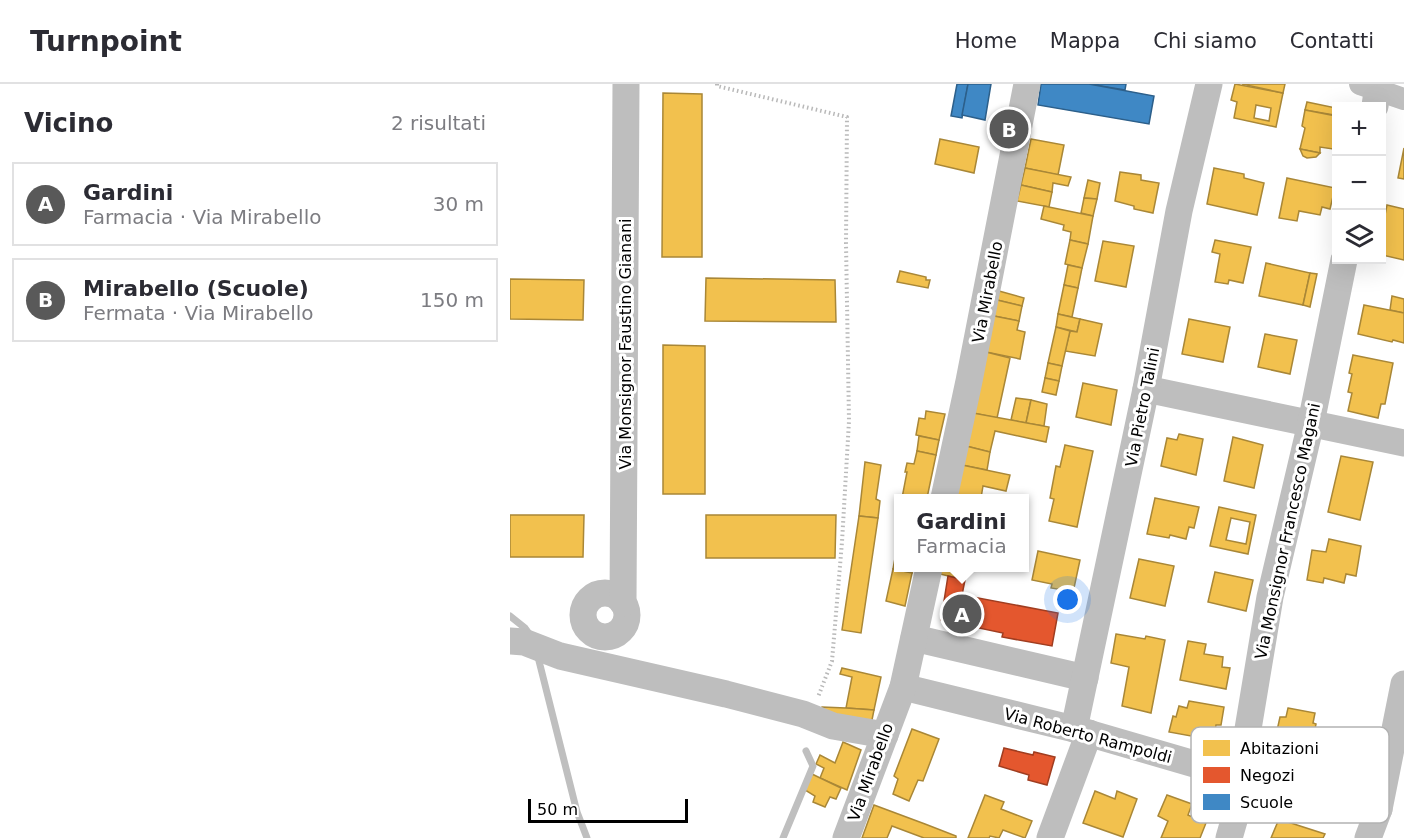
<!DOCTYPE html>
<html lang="it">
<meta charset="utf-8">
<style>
body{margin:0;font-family:"DejaVu Sans",sans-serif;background:#f7f7f7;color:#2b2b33}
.controls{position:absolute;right:18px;top:18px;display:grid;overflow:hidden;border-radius:0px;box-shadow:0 6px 24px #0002}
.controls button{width:54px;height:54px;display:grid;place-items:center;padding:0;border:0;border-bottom:2px solid #e1e1e2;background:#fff;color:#2b2b33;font:30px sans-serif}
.scale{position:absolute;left:18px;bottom:15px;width:160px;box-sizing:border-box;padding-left:6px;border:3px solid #000;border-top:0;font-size:16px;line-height:21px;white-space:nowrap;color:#000;-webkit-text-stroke:4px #fff;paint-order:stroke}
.you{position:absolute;left:558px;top:516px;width:21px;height:21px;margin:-15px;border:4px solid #fff;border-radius:50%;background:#1a73e8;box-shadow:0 0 0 9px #1a73e833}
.badge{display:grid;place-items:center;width:39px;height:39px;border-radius:50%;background:#595959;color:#fff;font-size:20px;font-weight:700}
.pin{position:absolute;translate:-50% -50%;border:3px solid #fff;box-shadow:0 2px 6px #0006}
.popup{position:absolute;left:384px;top:410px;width:135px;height:78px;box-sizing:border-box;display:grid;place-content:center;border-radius:0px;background:#fff;filter:drop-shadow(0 2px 4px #0005);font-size:20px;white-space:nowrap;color:#7c7c81}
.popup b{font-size:22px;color:#2b2b33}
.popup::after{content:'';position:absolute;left:50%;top:100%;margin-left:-12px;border:12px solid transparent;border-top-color:#fff}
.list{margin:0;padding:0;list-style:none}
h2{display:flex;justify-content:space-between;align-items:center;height:78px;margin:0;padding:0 24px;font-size:26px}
h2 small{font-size:20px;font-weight:400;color:#7c7c81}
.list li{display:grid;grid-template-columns:39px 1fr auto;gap:18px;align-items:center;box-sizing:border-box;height:84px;margin:0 12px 12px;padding:0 12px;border:2px solid #e1e1e2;border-radius:0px}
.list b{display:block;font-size:22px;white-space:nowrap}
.list p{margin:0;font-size:20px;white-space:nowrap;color:#7c7c81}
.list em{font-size:20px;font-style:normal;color:#7c7c81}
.icon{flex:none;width:33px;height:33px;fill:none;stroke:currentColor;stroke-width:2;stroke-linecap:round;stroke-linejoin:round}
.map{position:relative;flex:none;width:894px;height:754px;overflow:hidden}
header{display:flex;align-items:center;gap:36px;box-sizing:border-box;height:84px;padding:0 30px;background:#fff;border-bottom:2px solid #e1e1e2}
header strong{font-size:28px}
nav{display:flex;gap:33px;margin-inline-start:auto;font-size:21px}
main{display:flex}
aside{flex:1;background:#fff}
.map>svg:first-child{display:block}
.homes{fill:#f2c14e;stroke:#a98737;stroke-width:1.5;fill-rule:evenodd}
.shops{fill:#e4572e;stroke:#a03d20;stroke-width:1.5}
.schools{fill:#3f88c5;stroke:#2c5f8a;stroke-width:1.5}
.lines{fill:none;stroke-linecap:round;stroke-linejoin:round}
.stream{stroke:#bfbfbf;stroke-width:7}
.canal{stroke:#bfbfbf;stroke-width:22}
.path{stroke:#b9b9b9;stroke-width:4;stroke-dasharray:1.5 3;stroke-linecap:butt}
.minor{stroke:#bebebe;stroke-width:27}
.labels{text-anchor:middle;stroke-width:6;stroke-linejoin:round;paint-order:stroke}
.street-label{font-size:16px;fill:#000;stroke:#fff}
.key{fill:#fff;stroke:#b2b2b2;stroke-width:1.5}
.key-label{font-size:16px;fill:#000}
</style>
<header>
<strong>Turnpoint</strong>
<nav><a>Home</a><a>Mappa</a><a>Chi siamo</a><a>Contatti</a></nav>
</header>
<main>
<aside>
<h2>Vicino<small>2 risultati</small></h2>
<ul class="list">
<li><span class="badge">A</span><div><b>Gardini</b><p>Farmacia · Via Mirabello</p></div><em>30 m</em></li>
<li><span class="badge">B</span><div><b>Mirabello (Scuole)</b><p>Fermata · Via Mirabello</p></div><em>150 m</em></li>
</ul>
</aside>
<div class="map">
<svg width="894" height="754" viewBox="0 0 894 754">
<rect width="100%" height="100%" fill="#fff"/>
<!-- homes -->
<g class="homes">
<path d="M725 0 773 9 766 43 724 34 727 18 721 16ZM746 21 761 24 759 37 744 34Z"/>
<polygon points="732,0 775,0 773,9"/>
<polygon points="153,9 192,10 192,173 152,173"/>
<polygon points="797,18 826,24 824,31 795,26"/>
<polygon points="795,26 826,32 826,50 823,65 810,63 810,69 790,65 795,44 792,42"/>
<polygon points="430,55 469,63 464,89 425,80"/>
<polygon points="521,55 554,61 548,91 515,84"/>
<polygon points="894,64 894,95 888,94"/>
<polygon points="790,65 810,69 806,73 797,74 793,72"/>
<polygon points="515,84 561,93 558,102 543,99 542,108 511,101"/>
<polygon points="704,84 734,90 734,94 754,99 747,131 697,120"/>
<polygon points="610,88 631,91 631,96 649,99 643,129 624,125 624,122 605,117"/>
<polygon points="777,94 825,104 820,125 812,123 810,131 789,127 787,137 769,134"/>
<polygon points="578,96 590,99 587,115 574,114"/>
<polygon points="511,101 542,108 539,123 507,117"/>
<polygon points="574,114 587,115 583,132 571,129"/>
<polygon points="877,121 894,125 894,176 872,171 872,146"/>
<polygon points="534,122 583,132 578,160 560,156 561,148 553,146 554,141 531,135"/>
<polygon points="560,156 578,160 572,184 555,180"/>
<polygon points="705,156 741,163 733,199 719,196 718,200 705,198 710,170 702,168"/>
<polygon points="593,157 624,162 616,203 585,197"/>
<polygon points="756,179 800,189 793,221 749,212"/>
<polygon points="558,181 572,184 568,204 554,201"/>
<polygon points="390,187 416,193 416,196 420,196 418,204 387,198"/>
<polygon points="800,189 807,190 800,223 793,221"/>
<polygon points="196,194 325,196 326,238 195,237"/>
<polygon points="0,195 74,196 73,236 0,235"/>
<polygon points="554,201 568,204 562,233 548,230"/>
<polygon points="489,207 514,214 512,222 487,216"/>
<polygon points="882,212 894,215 894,229 880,226"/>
<polygon points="487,216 512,222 509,237 484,232"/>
<polygon points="854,221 894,229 894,259 883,256 882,258 848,250"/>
<polygon points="548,230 570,235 567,248 546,243"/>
<polygon points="484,232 509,237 507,246 515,248 510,275 476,268"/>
<polygon points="570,235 592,240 585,272 555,267 560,247 567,248"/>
<polygon points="679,235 720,243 713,278 672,270"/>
<polygon points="546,243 560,247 552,282 538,279"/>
<polygon points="755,250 787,256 780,290 748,283"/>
<polygon points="153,261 195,262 195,410 153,410"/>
<polygon points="476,268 500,274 487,334 463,329"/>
<polygon points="843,271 883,279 875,320 871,320 868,334 838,327 842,309 838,308 842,290 839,289"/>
<polygon points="538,279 552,282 549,297 535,294"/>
<polygon points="535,294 549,297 546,311 532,308"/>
<polygon points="573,299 607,306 601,341 566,333"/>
<polygon points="506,314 521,316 516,339 501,336"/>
<polygon points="521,316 537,320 534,342 516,339"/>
<polygon points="416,327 435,330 429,356 406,351 409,334 415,335"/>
<polygon points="463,329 539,343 536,358 485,347 480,368 456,362"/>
<polygon points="669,350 693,355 686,391 651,382 657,354 667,356"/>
<polygon points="409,352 429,356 426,371 407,367"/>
<polygon points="723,353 753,361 744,404 714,397"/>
<polygon points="555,361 583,367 567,443 539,437 544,415 540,414 546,382 550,383"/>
<polygon points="456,362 480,368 477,386 452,381"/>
<polygon points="407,367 426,371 417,414 392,414 397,388 395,388 397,379 404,380"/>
<polygon points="831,372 863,378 850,436 818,428"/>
<polygon points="355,378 371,381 366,415 370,417 368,434 349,432"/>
<polygon points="452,381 500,391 496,407 473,402 471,414 446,412"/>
<polygon points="645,414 689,423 684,444 679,443 676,455 660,451 659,454 637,450"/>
<path d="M709 423 746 431 738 470 700 462ZM721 434 740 438 736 460 716 456Z"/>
<polygon points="0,431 74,431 73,473 0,473"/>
<polygon points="196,431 326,431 325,474 196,474"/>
<polygon points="349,432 368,434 351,549 332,546"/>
<polygon points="389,453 389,484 403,484 402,489 383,485"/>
<polygon points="819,455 851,462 846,492 836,490 834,499 814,494 813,499 797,496 802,466 816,468"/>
<polygon points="528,467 570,476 564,504 560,504 559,507 541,504 542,500 522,496"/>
<polygon points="629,475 664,482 655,522 620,514"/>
<polygon points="431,484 458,484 455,496 430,490"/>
<polygon points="383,485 402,489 395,522 376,517"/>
<polygon points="705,488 743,496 736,527 698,518"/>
<polygon points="606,550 635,555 636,552 655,556 641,629 612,622 619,583 601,579"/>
<polygon points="678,557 696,560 694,570 713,573 712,583 720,584 716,605 670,596"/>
<polygon points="332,584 371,593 364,626 336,624 342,593 330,590"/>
<polygon points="679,617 714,623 711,641 706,641 704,653 682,650 681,652 659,648 663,632 666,633 669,622 677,624"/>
<polygon points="312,623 336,624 364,626 362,636 310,633"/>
<polygon points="778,624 805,629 803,639 806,640 803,655 806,656 804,664 801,663 798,676 785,674 784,679 768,675 771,662 764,660 770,633 776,633"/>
<polygon points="402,645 429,655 413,697 408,696 399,717 383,710 388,695 384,692"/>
<polygon points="333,658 351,666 337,706 310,694 314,684 306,680 310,671 325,679"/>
<polygon points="302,690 331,704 326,715 320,713 315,723 303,718 305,712 295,706"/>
<polygon points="585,707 605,715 607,707 627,715 613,753 573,739"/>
<polygon points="475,711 494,718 491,725 522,737 515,754 493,746 489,754 480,752 479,754 458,754"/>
<polygon points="657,711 682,720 678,731 696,739 690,754 651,754 658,737 648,732"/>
<polygon points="364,721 415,740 446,752 446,754 414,754 382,742 377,754 352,754"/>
<polygon points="769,735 787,741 815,750 813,754 761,754"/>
</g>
<!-- shops -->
<g class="shops">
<polygon points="438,492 455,496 452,511 548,529 542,562 492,553 493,549 431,536"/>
<polygon points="494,664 523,671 524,668 545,673 537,701 518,696 519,691 489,682"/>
</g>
<!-- schools -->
<g class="schools">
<polygon points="447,0 458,0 452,34 441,32"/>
<polygon points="458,0 481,0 475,36 452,31"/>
<polygon points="579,0 616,0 615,6"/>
<polygon points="579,0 644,12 639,40 528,21 531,0"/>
</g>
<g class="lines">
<!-- stream -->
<g class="stream">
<polyline points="0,532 15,544 20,551"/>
<polyline points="28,573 67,728 77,754"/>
<polyline points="273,754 303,682 296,667"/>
</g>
<!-- canal -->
<polyline class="canal" points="850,0 894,15"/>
<!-- path -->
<polyline class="path" points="207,0 207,2 337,33 336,159 339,337 332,458 322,577 308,613"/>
<!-- minor -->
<g class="minor">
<polyline points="865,22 866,15"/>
<polyline points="636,305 894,359"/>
<polyline points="434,414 459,297 517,0"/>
<circle cx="95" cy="531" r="22"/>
<polyline points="113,519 116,0"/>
<polyline points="404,554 575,594"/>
<polyline points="0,557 14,558 50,572 216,610 293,630 323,642 375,651"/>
<polyline points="393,603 564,645 736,695 869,725"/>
<polyline points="564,645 636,305 669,127 699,0"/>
<polyline points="336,754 393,603 419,484"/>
<polyline points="540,754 579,649"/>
<polyline points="719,754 736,695 733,675 760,513 801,339 834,176"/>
<polyline points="858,754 869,725 894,600"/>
</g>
</g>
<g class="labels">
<!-- street labels -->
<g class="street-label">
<text transform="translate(477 208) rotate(-79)" y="6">Via Mirabello</text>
<text transform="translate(115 260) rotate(-90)" y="6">Via Monsignor Faustino Gianani</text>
<text transform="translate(632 323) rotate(-79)" y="6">Via Pietro Talini</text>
<text transform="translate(777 447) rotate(-78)" y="6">Via Monsignor Francesco Magani</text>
<text transform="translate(578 651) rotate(15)" y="6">Via Roberto Rampoldi</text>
<text transform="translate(360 688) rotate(-70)" y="6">Via Mirabello</text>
</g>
</g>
<!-- legend -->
<rect x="681" y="643" width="198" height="96" rx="9" class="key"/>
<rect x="693" y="656" width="27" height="16" fill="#f2c14e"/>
<rect x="693" y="683" width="27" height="16" fill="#e4572e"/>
<rect x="693" y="710" width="27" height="16" fill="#3f88c5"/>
<g class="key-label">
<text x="730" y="670">Abitazioni</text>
<text x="730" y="697">Negozi</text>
<text x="730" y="724">Scuole</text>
</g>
</svg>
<div class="controls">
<button>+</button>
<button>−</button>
<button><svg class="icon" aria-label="layers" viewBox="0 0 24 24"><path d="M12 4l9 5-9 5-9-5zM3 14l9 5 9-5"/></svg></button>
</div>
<div class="scale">50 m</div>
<div class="you"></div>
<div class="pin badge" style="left:452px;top:530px">A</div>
<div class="popup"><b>Gardini</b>Farmacia</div>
<div class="pin badge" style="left:499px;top:45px">B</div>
</div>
</main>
